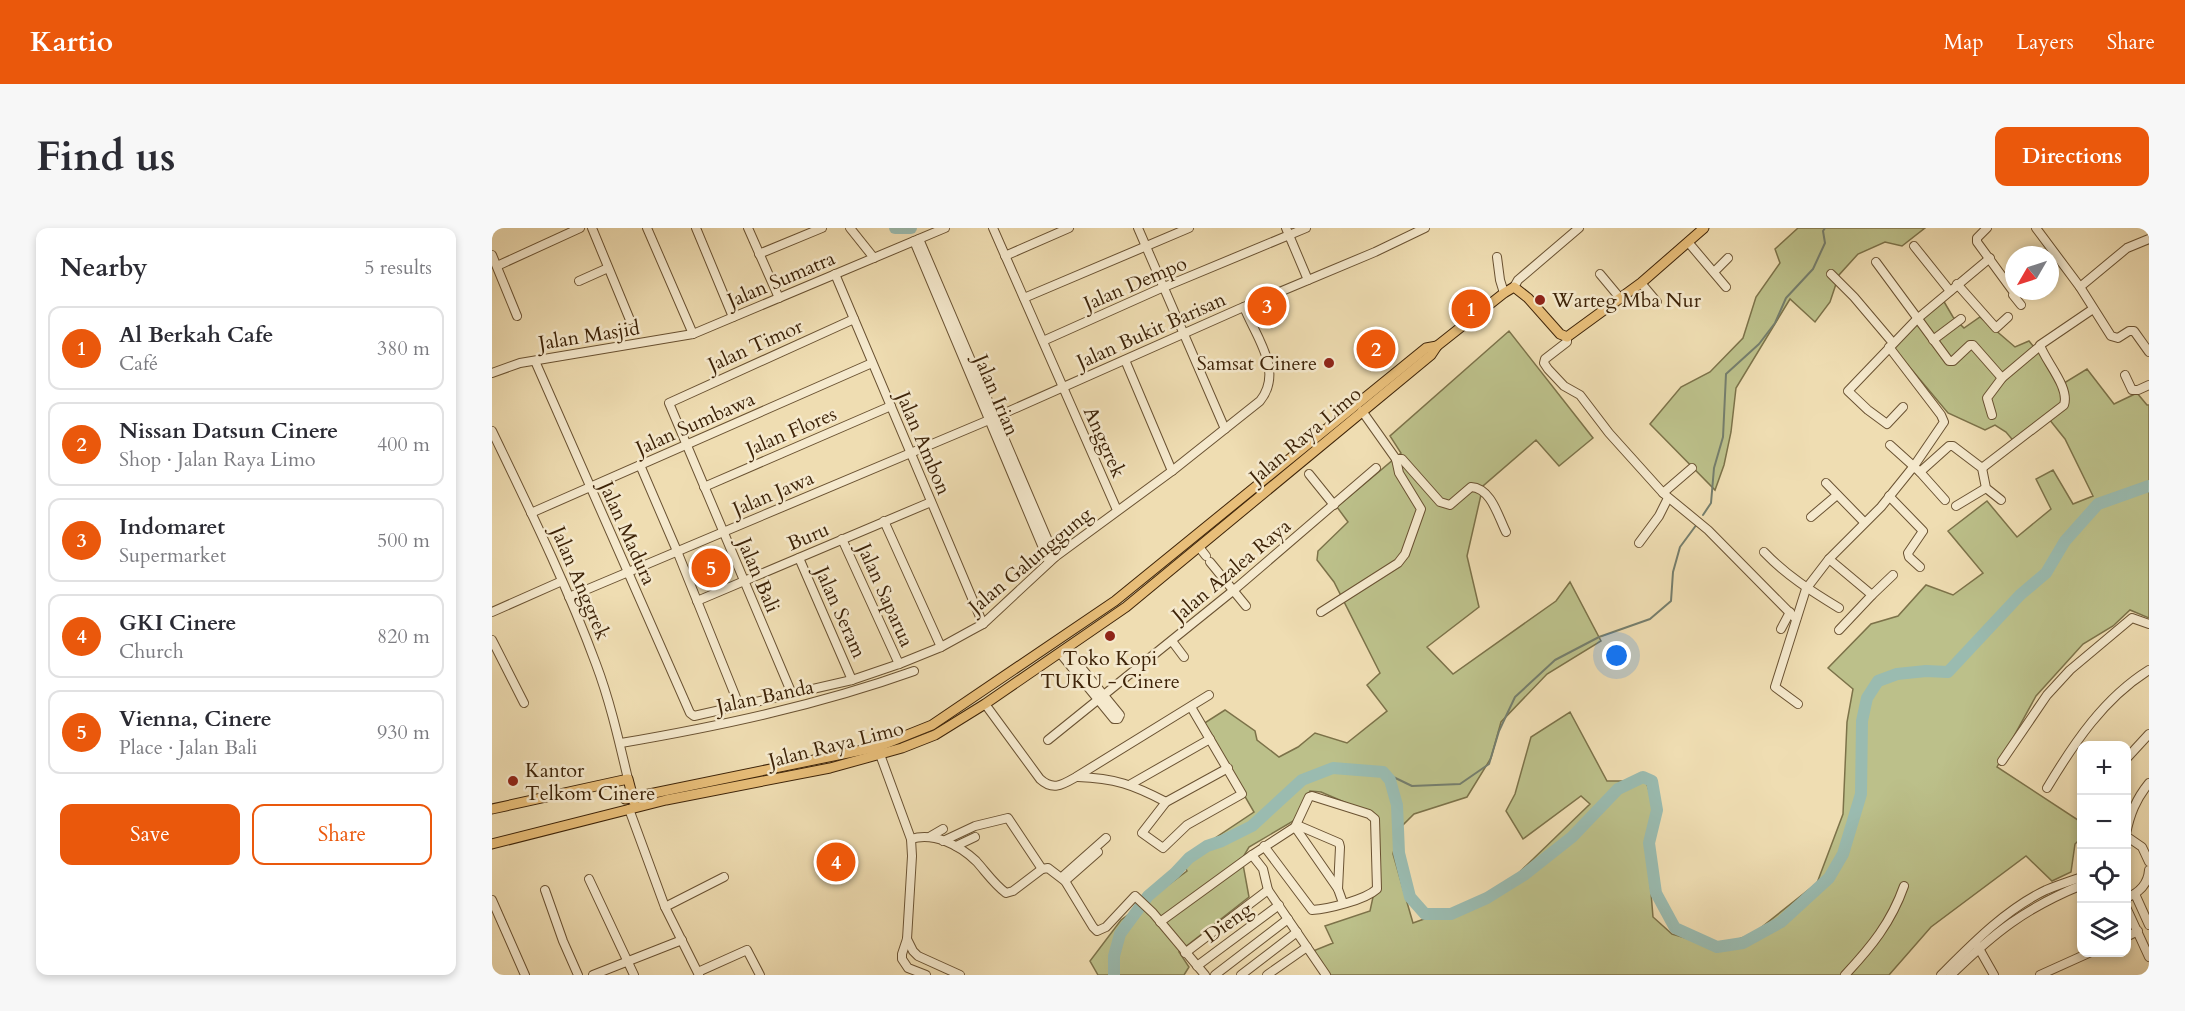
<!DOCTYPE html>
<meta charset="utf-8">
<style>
body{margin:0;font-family:Cardo,serif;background:#f7f7f7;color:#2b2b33}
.controls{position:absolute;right:18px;bottom:18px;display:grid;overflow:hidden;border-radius:12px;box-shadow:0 3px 9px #0003}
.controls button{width:54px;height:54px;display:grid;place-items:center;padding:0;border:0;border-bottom:2px solid #e1e1e2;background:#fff;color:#2b2b33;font:30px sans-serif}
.compass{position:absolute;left:1513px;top:18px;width:54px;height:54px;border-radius:50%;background:#fff;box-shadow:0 3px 9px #0003;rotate:231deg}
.you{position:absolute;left:1125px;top:428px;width:21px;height:21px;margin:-15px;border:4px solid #fff;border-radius:50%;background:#1a73e8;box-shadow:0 0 0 9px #1a73e833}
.badge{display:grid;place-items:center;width:39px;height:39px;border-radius:50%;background:#ea580c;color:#fff;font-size:20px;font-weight:700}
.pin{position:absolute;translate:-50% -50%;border:3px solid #fff;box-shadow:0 2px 6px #0006}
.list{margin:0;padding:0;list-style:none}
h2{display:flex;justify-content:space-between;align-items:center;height:78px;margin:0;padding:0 24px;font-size:26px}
h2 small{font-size:20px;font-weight:400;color:#7c7c81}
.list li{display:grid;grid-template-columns:39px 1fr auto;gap:18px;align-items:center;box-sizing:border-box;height:84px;margin:0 12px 12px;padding:0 12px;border:2px solid #e1e1e2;border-radius:12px}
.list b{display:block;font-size:22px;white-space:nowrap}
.list p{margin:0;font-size:20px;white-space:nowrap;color:#7c7c81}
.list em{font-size:20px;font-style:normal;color:#7c7c81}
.actions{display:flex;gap:12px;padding:18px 24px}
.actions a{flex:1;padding:14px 0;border:2px solid #ea580c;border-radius:12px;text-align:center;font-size:21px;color:#ea580c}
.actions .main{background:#ea580c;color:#fff}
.icon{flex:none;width:33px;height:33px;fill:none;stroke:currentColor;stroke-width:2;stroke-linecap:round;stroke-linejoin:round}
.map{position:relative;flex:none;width:1657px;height:747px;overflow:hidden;border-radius:12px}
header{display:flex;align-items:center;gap:36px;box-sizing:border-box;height:84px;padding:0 30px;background:#ea580c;color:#fff}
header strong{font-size:28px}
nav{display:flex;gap:33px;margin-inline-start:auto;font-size:21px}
.intro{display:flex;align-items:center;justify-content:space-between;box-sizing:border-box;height:144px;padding:0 36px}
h1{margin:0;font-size:42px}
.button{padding:15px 27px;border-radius:12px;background:#ea580c;color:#fff;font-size:21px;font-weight:700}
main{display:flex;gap:36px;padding:0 36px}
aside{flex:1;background:#fff;border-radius:12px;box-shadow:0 3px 9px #0003}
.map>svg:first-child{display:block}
.green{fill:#bcc08a;stroke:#7c7249;stroke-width:1.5}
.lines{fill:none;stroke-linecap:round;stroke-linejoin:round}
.stream{stroke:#757e6d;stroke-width:2}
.river{stroke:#9abbb0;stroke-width:12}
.minor-casing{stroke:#6a5232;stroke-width:10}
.major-casing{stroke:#3d2308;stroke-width:11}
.minor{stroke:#f5e9cd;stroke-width:8}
.major{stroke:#e8be79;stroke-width:9}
.poi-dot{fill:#8f2418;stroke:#f5e9cd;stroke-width:2}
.labels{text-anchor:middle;stroke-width:5;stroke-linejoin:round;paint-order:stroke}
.street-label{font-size:20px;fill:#3d2308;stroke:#f5e9cd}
.poi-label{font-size:20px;fill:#3d2308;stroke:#f5e9cd;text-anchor:start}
</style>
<header>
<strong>Kartio</strong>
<nav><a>Map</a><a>Layers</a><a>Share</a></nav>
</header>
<div class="intro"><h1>Find us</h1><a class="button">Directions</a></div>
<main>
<aside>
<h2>Nearby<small>5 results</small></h2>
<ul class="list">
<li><span class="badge">1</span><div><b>Al Berkah Cafe</b><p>Café</p></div><em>380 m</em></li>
<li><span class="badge">2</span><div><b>Nissan Datsun Cinere</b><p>Shop · Jalan Raya Limo</p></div><em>400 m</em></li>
<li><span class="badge">3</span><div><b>Indomaret</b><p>Supermarket</p></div><em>500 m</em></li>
<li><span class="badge">4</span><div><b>GKI Cinere</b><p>Church</p></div><em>820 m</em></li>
<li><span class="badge">5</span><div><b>Vienna, Cinere</b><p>Place · Jalan Bali</p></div><em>930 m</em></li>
</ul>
<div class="actions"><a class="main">Save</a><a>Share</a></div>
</aside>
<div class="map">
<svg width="1657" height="747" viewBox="0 0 1657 747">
<rect width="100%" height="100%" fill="#efddb2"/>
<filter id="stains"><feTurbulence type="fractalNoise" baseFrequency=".00333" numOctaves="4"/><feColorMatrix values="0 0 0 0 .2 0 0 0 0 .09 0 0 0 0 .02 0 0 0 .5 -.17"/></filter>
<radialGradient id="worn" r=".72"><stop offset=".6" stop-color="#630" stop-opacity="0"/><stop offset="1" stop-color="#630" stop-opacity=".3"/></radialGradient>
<!-- green -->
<g class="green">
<polygon points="1306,0 1433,0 1410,18 1393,14 1366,26 1347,47 1338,74 1323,94 1298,71 1244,160 1239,204 1232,237 1223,262 1158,196 1189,159 1218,144 1251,110 1264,69 1288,35 1283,21"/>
<polygon points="1451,72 1461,89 1472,100 1488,89 1523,119 1537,113 1560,141 1569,157 1595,141 1622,176 1645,165 1655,177 1657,177 1657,390 1638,382 1621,398 1591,416 1544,468 1505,539 1589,594 1589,610 1583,616 1579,644 1560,653 1534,628 1439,699 1397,747 838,747 821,723 841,715 833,698 878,683 883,660 885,588 829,564 818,563 803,592 757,619 750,631 757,669 687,724 697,739 692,747 606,747 598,733 629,692 695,643 690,632 762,584 711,496 733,482 763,503 765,512 787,529 806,519 823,505 855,515 895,483 875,457 888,445 842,354 825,332 826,323 856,294 845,279 909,225 898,208 1017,103 1101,210 1067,238 1044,212 991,258 975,328 987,379 935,419 961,446 1064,373 1078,354 1109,413 1055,446 1009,494 999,530 975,569 922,586 907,601 901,626 921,695 1007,664 1098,576 1089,568 1031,611 1014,583 1023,566 1039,509 1078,484 1115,553 1154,553 1164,585 1157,640 1161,689 1180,706 1224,719 1261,706 1325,655 1351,586 1355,494 1361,461 1336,440 1379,396 1406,388 1434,357 1461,367 1491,345 1456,303 1495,273 1525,309 1559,281 1544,251 1561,242 1581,276 1601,268 1573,211 1557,191 1524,216 1514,204 1503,197 1493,202 1456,185 1399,117"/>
</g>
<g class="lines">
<!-- stream -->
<g class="stream">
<polyline points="1211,287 1219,275 1222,240 1231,209 1234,146 1267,116 1283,95 1294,70 1321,41 1333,15 1331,3 1333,0"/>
<polyline points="891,544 920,558 968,556 997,536 1007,503 1023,469 1063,432 1107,409 1158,391 1179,373 1181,344 1188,319 1205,296"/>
</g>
<!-- river -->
<g class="river">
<polyline points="403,0 419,0"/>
<polyline points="622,747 622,728 628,706 656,668 683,645 697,630 715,618 730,613 760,598 810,552 841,540 891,544 898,552 905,577 907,625 918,669 933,686 959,686 995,670 1032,647 1080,609 1126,561 1151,549 1160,553 1165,582 1157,615 1164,665 1183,700 1225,719 1251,715 1289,694 1337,650 1351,626 1369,566 1370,493 1375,470 1386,453 1405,446 1434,443 1456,444 1528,367 1554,345 1573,313 1606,276 1657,258"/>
</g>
<defs>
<g id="minor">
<polyline points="100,0 138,92"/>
<polyline points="155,0 201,106"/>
<polyline points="204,0 241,89"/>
<polyline points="256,0 287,70"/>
<polyline points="358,0 382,30"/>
<polyline points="501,0 625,282"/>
<polyline points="646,0 733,201"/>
<polyline points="794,0 816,52"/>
<polyline points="1495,0 1485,10 1485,14 1523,66 1521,67 1529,77"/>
<polyline points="1544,0 1588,59 1619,108 1626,110 1637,103 1642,103 1657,124"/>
<polyline points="427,11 563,329"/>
<polyline points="422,13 557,334"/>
<polyline points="1196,14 1234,59"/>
<polyline points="1422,18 1458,63"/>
<polyline points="267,26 330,0"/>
<polyline points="0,27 25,88"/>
<polyline points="513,28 577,0"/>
<polyline points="1005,29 1008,52 1012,65"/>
<polyline points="1384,34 1457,133 1461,133 1478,117 1481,117 1510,150 1548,118"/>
<polyline points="5,38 88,0"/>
<polyline points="1222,44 1236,30"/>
<polyline points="343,46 491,396"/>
<polyline points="1108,46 1128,70"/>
<polyline points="1339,46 1362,69 1401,115"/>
<polyline points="87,53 116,40"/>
<polyline points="1149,55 1165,74"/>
<polyline points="1465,56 1504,100 1516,89"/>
<polyline points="1022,59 1026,52 1087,0"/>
<polyline points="1588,59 1635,20 1657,11"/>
<polyline points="532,70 697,0"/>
<polyline points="1075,109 1075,114 1053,131 1052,135 1056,141 1072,158 1088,167 1117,205 1171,265 1216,302 1304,391"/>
<polyline points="1441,112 1469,91"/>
<polyline points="551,113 665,62 814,0"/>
<polyline points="633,132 680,243"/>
<path d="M43 133 198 485 202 488 360 452 407 436 449 419 478 403 491 396 563 329 680 243 768 173C792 143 764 109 752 79"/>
<polyline points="0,145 28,135 201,106 453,0"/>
<polyline points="1633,147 1640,162 1646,162 1657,157"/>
<polyline points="1411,179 1395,196 1376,182 1356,163 1425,91 1498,30"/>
<polyline points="1500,187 1495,170 1510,150"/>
<path d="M0 203C37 280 75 357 104 436 118 473 127 513 136 551"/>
<polyline points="1398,217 1428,244 1453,272"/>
<path d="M904 231H910L948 274 958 277 979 259C999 260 1006 288 1014 304"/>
<polyline points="148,237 185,323 247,477"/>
<path d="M1490 240 1572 177C1578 159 1553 133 1548 117L1601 81"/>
<polyline points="1428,244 1457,218 1461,218 1490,240 1494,260 1509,272"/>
<polyline points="817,246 842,277"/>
<polyline points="1334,255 1372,294"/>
<polyline points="212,259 399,178"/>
<polyline points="1171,265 1200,240"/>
<polyline points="1397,268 1431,303 1416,325 1417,329 1428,339"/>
<polyline points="1464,278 1494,260"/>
<polyline points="39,285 380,135"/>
<polyline points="1319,289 1345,267"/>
<polyline points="392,293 449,419"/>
<polyline points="350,311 407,436"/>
<polyline points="1147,315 1167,288 1176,270"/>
<polyline points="707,319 714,328"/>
<path d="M1272 324C1294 347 1319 363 1347 380"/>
<polyline points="307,330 360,452"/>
<polyline points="1337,331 1380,367 1401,347"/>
<polyline points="718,334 754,378"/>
<polyline points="77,369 497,192 747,81 883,24 933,0"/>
<polyline points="205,373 439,274"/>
<polyline points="0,384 70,353"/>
<polyline points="829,384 906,335 913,326 929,281 907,245 904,231 870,183"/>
<polyline points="1289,401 1298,384"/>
<polyline points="1347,402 1380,367"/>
<polyline points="0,412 32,475"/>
<polyline points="680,413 692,429"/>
<polyline points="568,425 622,491 626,491 628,487 574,421"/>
<polyline points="300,466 177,175 362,91"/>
<path d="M493 476 548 551C561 563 570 557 584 549L717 467"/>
<polyline points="1306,476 1283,459 1314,361 1337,331 1389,279 1422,238 1452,194 1449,187 1397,119"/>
<polyline points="556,512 742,362 884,240"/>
<path d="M129 515C228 498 327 477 422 443"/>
<polyline points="386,521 419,611 420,628 415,711 410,726 410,731 416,740 434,747"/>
<polyline points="1634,531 1657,506"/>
<polyline points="1510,533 1555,467 1578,442 1640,390 1657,396"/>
<path d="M586 549C622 550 642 557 674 574L736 540"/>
<polyline points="639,556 718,511"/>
<path d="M1555 560C1582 515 1612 470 1657 442"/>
<polyline points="674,574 650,605 671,620 695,597 750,566 699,479"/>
<polyline points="137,581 173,679 207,747"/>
<polyline points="805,597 847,615 848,619 846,661"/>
<polyline points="803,599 846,661 851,675"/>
<path d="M1634 606C1638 586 1644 571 1657 555"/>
<polyline points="439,608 451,601"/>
<polyline points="1634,608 1650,619 1657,634"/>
<path d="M419 611C442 604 467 617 484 633 494 644 502 656 514 665L521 663 550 641 556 640 573 653 601 699 605 703 614 699 643 668 661 685 713 747"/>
<polyline points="451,613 483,598 516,590 550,641"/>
<polyline points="464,618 483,609"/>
<polyline points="760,627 771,641 776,662 834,747"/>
<polyline points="570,649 614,610"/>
<polyline points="97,651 142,747"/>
<polyline points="573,653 606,624"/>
<polyline points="53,662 71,713 86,747"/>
<polyline points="1643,666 1657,697"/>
<path d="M1634 670C1647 665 1656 656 1657 642"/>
<polyline points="0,672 33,747"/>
<polyline points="173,679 232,649"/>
<polyline points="1634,679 1657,729"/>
<path d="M668 694 760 627 803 599 817 569 820 568 877 586 883 591 885 661C873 672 836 681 820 682L772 618"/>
<polyline points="1634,709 1646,703"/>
<polyline points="415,711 421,723 426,728 468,747"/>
<polyline points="1485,717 1502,747"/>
<polyline points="693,725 776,662"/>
<polyline points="705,738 787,677"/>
<polyline points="206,744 255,722 268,747"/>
<polyline points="101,747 190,712"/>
<polyline points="723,747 796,691"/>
<polyline points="749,747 805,704"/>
<polyline points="775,747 815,719"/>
<path d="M1353 747C1379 719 1399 695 1412 658"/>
<path d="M1449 747C1480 716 1514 681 1554 662 1566 657 1578 653 1590 649"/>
<path d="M1459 747C1502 705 1533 680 1590 657"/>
<polyline points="1548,747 1599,724"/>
</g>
<g id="major">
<polyline points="133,571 385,519 440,497 623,373 934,120 945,118"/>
<polyline points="0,581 136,551 142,574"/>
<polyline points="0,616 174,572 338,540 410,520 443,507 493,476 634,379 939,127 945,118 1012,65 1022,59 1036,70 1068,106 1075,109 1149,55 1212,0"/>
</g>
</defs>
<!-- minor casing -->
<use href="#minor" class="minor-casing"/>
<!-- major casing -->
<use href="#major" class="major-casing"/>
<!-- minor -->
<use href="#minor" class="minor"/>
<!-- major -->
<use href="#major" class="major"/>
</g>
<!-- markers -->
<g class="poi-dot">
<circle cx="1048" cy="72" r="6"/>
<circle cx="837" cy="135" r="6"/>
<circle cx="618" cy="408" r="6"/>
<circle cx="21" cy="553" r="6"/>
</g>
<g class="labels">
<!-- street labels -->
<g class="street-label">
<text transform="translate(289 51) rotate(-23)" y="7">Jalan Sumatra</text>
<text transform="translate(643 55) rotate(-23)" y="7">Jalan Dempo</text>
<text transform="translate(659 102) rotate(-24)" y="7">Jalan Bukit Barisan</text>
<text transform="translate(97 107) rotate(-9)" y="7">Jalan Masjid</text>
<text transform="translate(263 117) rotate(-24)" y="7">Jalan Timor</text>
<text transform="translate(505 167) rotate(67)" y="7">Jalan Irian</text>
<text transform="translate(203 195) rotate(-24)" y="7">Jalan Sumbawa</text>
<text transform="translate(299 203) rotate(-23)" y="7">Jalan Flores</text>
<text transform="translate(813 207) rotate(-40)" y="7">Jalan Raya Limo</text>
<text transform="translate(613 214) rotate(66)" y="7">Anggrek</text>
<text transform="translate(432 215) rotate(67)" y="7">Jalan Ambon</text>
<text transform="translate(281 265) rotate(-23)" y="7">Jalan Jawa</text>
<text transform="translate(136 305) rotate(66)" y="7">Jalan Madura</text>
<text transform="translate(316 308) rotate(-23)" y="7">Buru</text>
<text transform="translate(538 332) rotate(-40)" y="7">Jalan Galunggung</text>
<text transform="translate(739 342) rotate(-40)" y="7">Jalan Azalea Raya</text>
<text transform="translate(267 347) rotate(67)" y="7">Jalan Bali</text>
<text transform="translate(89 355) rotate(67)" y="7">Jalan Anggrek</text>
<text transform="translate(394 367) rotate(66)" y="7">Jalan Saparua</text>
<text transform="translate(349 384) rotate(66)" y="7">Jalan Seram</text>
<text transform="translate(273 468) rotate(-12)" y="7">Jalan Banda</text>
<text transform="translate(344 516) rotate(-14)" y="7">Jalan Raya Limo</text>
<text transform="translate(736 694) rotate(-36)" y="7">Dieng</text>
</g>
<!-- poi labels -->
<g class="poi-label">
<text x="1060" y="79">Warteg Mba Nur</text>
<text x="825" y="142" text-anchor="end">Samsat Cinere</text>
<text x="618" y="437" text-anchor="middle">Toko Kopi<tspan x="618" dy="23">TUKU - Cinere</tspan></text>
<text x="33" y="549">Kantor<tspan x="33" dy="23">Telkom Cinere</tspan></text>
</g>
</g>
<rect width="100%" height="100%" filter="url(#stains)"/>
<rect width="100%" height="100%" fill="url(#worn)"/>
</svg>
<div class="controls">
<button>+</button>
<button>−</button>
<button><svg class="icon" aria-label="locate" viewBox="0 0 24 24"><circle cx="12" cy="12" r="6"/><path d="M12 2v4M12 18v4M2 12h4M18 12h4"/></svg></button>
<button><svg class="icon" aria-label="layers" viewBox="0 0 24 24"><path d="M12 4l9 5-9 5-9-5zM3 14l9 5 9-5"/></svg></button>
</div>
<svg class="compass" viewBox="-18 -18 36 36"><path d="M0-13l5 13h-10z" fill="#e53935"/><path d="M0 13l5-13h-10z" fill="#7c7c81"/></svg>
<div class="you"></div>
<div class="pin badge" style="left:979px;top:81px">1</div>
<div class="pin badge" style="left:884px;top:121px">2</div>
<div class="pin badge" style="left:775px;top:78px">3</div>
<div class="pin badge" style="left:344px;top:634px">4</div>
<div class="pin badge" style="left:219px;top:340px">5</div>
</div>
</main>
